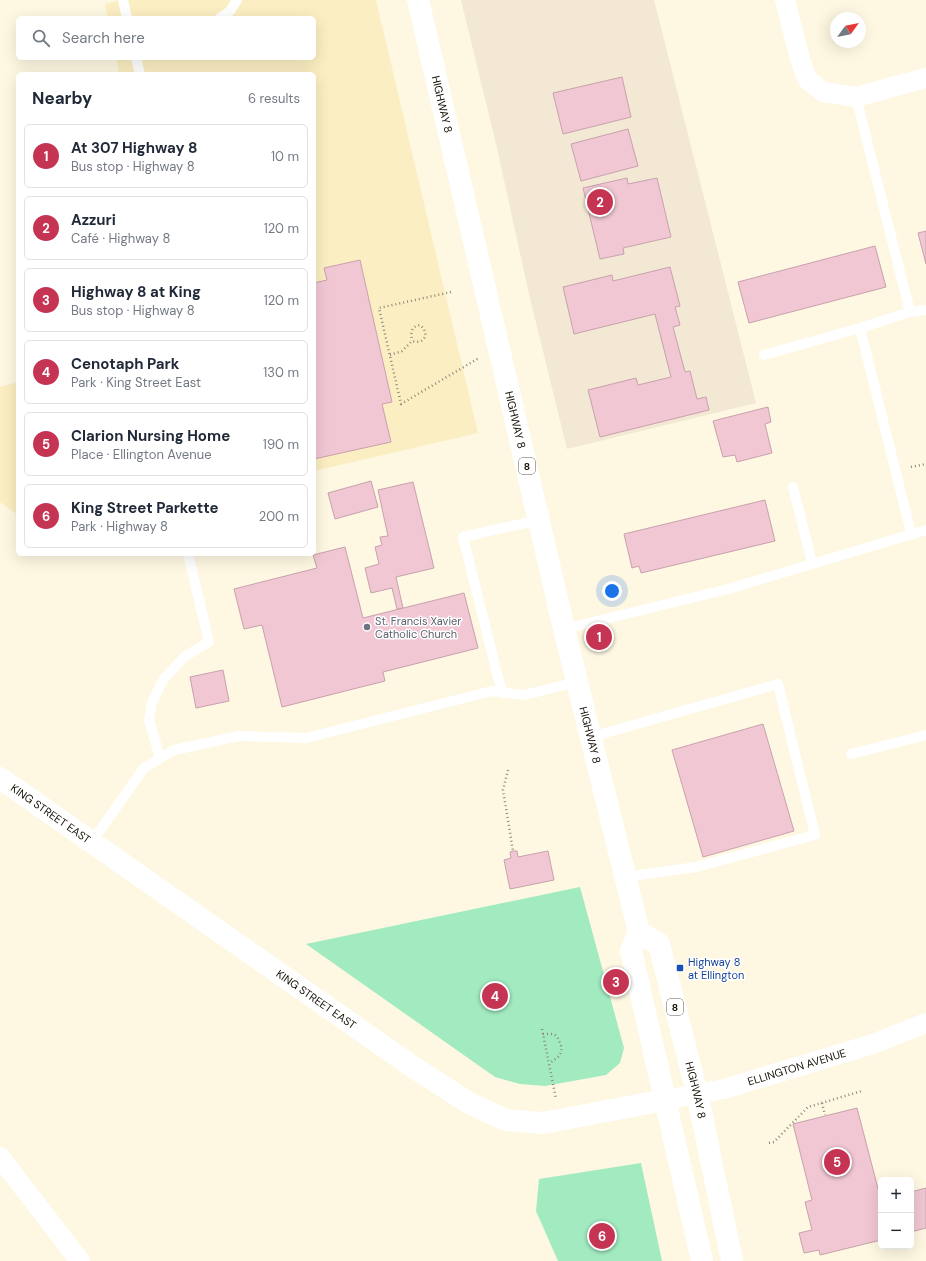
<!DOCTYPE html>
<meta charset="utf-8">
<style>
body{margin:0;font-family:"DM Sans",sans-serif;background:#f2f2f3;color:#1f2937}
.controls{position:absolute;right:12px;bottom:12px;display:grid;overflow:hidden;border-radius:6px;box-shadow:0 4px 16px #0002}
.controls button{width:36px;height:36px;display:grid;place-items:center;padding:0;border:0;border-bottom:1px solid #e0e1e3;background:#fff;color:#1f2937;font:20px sans-serif}
.compass{position:absolute;left:830px;top:12px;width:36px;height:36px;border-radius:50%;background:#fff;box-shadow:0 4px 16px #0002;rotate:57deg}
.you{position:absolute;left:612px;top:591px;width:14px;height:14px;margin:-10px;border:3px solid #fff;border-radius:50%;background:#1a73e8;box-shadow:0 0 0 6px #1a73e833}
.badge{display:grid;place-items:center;width:26px;height:26px;border-radius:50%;background:#c53553;color:#fff;font-size:13px;font-weight:700}
.pin{position:absolute;translate:-50% -50%;border:2px solid #fff;box-shadow:0 1px 4px #0006}
.list{margin:0;padding:0;list-style:none}
h2{display:flex;justify-content:space-between;align-items:center;height:52px;margin:0;padding:0 16px;font-size:17px}
h2 small{font-size:13px;font-weight:400;color:#747a83}
.list li{display:grid;grid-template-columns:26px 1fr auto;gap:12px;align-items:center;box-sizing:border-box;height:64px;margin:0 8px 8px;padding:0 8px;border:1px solid #e0e1e3;border-radius:6px}
.list b{display:block;font-size:15px;white-space:nowrap}
.list p{margin:0;font-size:13px;white-space:nowrap;color:#747a83}
.list em{font-size:13px;font-style:normal;color:#747a83}
.icon{flex:none;width:22px;height:22px;fill:none;stroke:currentColor;stroke-width:2;stroke-linecap:round;stroke-linejoin:round}
.map{position:relative;flex:none;width:926px;height:1261px;overflow:hidden}
.search{position:absolute;background:#fff;box-shadow:0 4px 16px #0002;left:16px;top:16px;width:300px;height:44px;display:flex;align-items:center;gap:10px;box-sizing:border-box;padding:0 14px;border-radius:6px;color:#747a83;font-size:15px}
.panel{position:absolute;background:#fff;box-shadow:0 4px 16px #0002;left:16px;top:72px;width:300px;height:484px;border-radius:6px}
.map>svg:first-child{display:block}
.commercial{fill:#f2e8d3}
.built{fill:#fbeec2}
.green{fill:#a2ebc1}
.building{fill:#f0c7d3;stroke:#c8a1ad}
.lines{fill:none;stroke-linecap:round;stroke-linejoin:round}
.path{stroke:#8f8a79;stroke-width:2.5;stroke-dasharray:1 3;stroke-linecap:butt}
.lane{stroke:#fff;stroke-width:10}
.street{stroke:#fff;stroke-width:20}
.secondary{stroke:#fff;stroke-width:22}
.primary{stroke:#fff;stroke-width:22}
.worship-dot{fill:#6b7280;stroke:#fff;stroke-width:1.5}
.transit-dot{fill:#1a4fb4;stroke:#fff;stroke-width:1.5}
.labels{text-anchor:middle;stroke-width:3;stroke-linejoin:round;paint-order:stroke}
.shield{fill:#fff;stroke:#5a5850;stroke-width:1}
.shield-label{font-size:10px;font-weight:bold;fill:#141005}
.street-label{font-size:11px;fill:#141005;stroke:#fff}
.worship-label{font-size:11px;fill:#5b616d;stroke:#fff;text-anchor:start}
.transit-label{font-size:11px;fill:#164399;stroke:#fff;text-anchor:start}
</style>
<div class="map">
<svg width="926" height="1261" viewBox="0 0 926 1261">
<rect width="100%" height="100%" fill="#fef7e1"/>
<!-- commercial -->
<polygon class="commercial" points="461,0 654,0 756,403 567,449 529,294 497,148"/>
<!-- built -->
<g class="built">
<polygon points="121,0 376,0 478,433 314,471 314,74 119,74 116,58 314,58 314,18 108,18 105,4"/>
<polygon points="18,382 18,515 0,502 0,387"/>
</g>
<!-- green -->
<g class="green">
<polygon points="580,887 624,1048 620,1063 606,1075 545,1086 520,1084 495,1077 306,944"/>
<polygon points="641,1163 662,1261 558,1261 536,1211 539,1179"/>
</g>
<!-- building -->
<g class="building">
<polygon points="622,77 631,117 563,134 553,93"/>
<polygon points="628,129 638,166 581,181 571,144"/>
<polygon points="627,178 628,184 657,178 671,237 623,248 624,254 600,259 583,188"/>
<polygon points="926,231 926,264 918,233"/>
<polygon points="875,246 886,287 749,323 738,282"/>
<polygon points="360,260 392,402 382,404 391,442 314,459 314,283 327,280 324,268"/>
<polygon points="670,267 680,306 675,307 680,325 673,327 685,372 690,371 697,399 706,397 709,410 600,437 588,390 636,378 638,385 671,377 655,314 574,334 563,287 612,275 613,281"/>
<polygon points="768,407 771,422 765,424 772,453 737,462 735,455 723,457 713,421"/>
<polygon points="371,481 378,507 335,519 328,493"/>
<polygon points="413,482 434,568 396,577 403,608 397,609 392,588 371,593 365,568 379,564 375,547 382,545 380,537 388,536 378,490"/>
<polygon points="765,500 775,541 641,573 639,566 632,568 624,534"/>
<polygon points="345,547 363,618 464,593 478,648 383,672 385,681 282,707 262,625 244,629 234,589 317,568 313,555"/>
<polygon points="223,670 229,701 196,708 190,677"/>
<polygon points="763,724 794,831 703,857 672,750"/>
<polygon points="513,851 517,851 518,857 548,851 554,880 510,889 504,860 511,858 510,852"/>
<polygon points="857,1108 881,1200 881,1240 820,1255 819,1250 804,1253 799,1233 812,1230 805,1202 812,1200 793,1124"/>
<polygon points="926,1188 926,1228 911,1232 911,1192"/>
</g>
<g class="lines">
<!-- path -->
<g class="path">
<polyline points="451,292 379,308 401,404 479,358"/>
<path d="M390 355 402 351 412 341C425 345 430 333 420 325 410 327 411 333 412 341"/>
<polyline points="911,467 926,464"/>
<polyline points="508,770 503,790 513,851"/>
<polyline points="542,1029 556,1099"/>
<path d="M543 1034C546 1034 550 1034 553 1034 556 1035 558 1038 559 1041 565 1052 559 1058 549 1063"/>
<polyline points="822,1103 825,1115"/>
<polyline points="769,1143 774,1142 808,1107 862,1091"/>
</g>
<!-- lane -->
<g class="lane">
<polyline points="123,0 127,18"/>
<polyline points="220,18 230,11 237,0"/>
<polyline points="136,58 140,74"/>
<polyline points="856,97 910,312"/>
<polyline points="860,328 911,533"/>
<polyline points="764,355 860,328 910,312 926,310"/>
<polyline points="793,487 812,563"/>
<polyline points="564,629 728,589 926,530"/>
<polyline points="502,693 463,537 539,520"/>
<polyline points="591,737 778,684 815,835 696,867 626,877"/>
<polyline points="851,754 926,735"/>
<polyline points="160,758 149,720 152,702 163,680 184,657 209,642 188,554"/>
<polyline points="91,843 144,768 174,750 239,736 306,738 492,691 524,695 577,682"/>
</g>
<!-- street -->
<g class="street">
<polyline points="785,0 800,59 807,79 823,92 856,97 926,78"/>
<path id="s1" d="M665 1100 724 1089 873 1044 926 1023"/>
<polyline points="0,1157 80,1261"/>
</g>
<!-- secondary -->
<path class="secondary" id="s2" d="M0 778 413 1067 469 1103 506 1120 543 1123 665 1100"/>
<!-- primary -->
<g class="primary">
<path id="s3" d="M418 0 564 629 639 932 631 951 702 1261"/>
<path id="s4" d="M639 932 659 944 697 1093 732 1261"/>
</g>
</g>
<!-- markers -->
<circle class="worship-dot" cx="367" cy="627" r="4"/>
<rect class="transit-dot" x="676" y="964" width="8" height="8" rx="2"/>
<g class="labels">
<!-- shield labels -->
<g class="shield">
<rect x="519" y="458" width="16" height="16" rx="3"/>
<rect x="667" y="999" width="16" height="16" rx="3"/>
</g>
<g class="shield-label">
<text x="527" y="470">8</text>
<text x="675" y="1011">8</text>
</g>
<!-- street labels -->
<g class="street-label">
<text dy="4" stroke="none"><textPath href="#s3" startOffset="107">HIGHWAY 8</textPath></text>
<text dy="4" stroke="none"><textPath href="#s3" startOffset="431">HIGHWAY 8</textPath></text>
<text dy="4" stroke="none"><textPath href="#s3" startOffset="755">HIGHWAY 8</textPath></text>
<text dy="4" stroke="none"><textPath href="#s2" startOffset="62">KING STREET EAST</textPath></text>
<text dy="4" stroke="none"><textPath href="#s2" startOffset="386">KING STREET EAST</textPath></text>
<text dy="4" stroke="none"><textPath href="#s1" startOffset="136">ELLINGTON AVENUE</textPath></text>
<text dy="4" stroke="none"><textPath href="#s4" startOffset="174">HIGHWAY 8</textPath></text>
</g>
<!-- worship labels -->
<g class="worship-label">
<text x="375" y="625">St. Francis Xavier<tspan x="375" dy="13">Catholic Church</tspan></text>
</g>
<!-- transit labels -->
<g class="transit-label">
<text x="688" y="966">Highway 8<tspan x="688" dy="13">at Ellington</tspan></text>
</g>
</g>
</svg>
<div class="controls">
<button>+</button>
<button>−</button>
</div>
<svg class="compass" viewBox="-18 -18 36 36"><path d="M0-13l5 13h-10z" fill="#e53935"/><path d="M0 13l5-13h-10z" fill="#747a83"/></svg>
<div class="you"></div>
<div class="pin badge" style="left:599px;top:637px">1</div>
<div class="pin badge" style="left:600px;top:202px">2</div>
<div class="pin badge" style="left:616px;top:982px">3</div>
<div class="pin badge" style="left:495px;top:996px">4</div>
<div class="pin badge" style="left:837px;top:1162px">5</div>
<div class="pin badge" style="left:602px;top:1236px">6</div>
<div class="search"><svg class="icon" aria-label="search" viewBox="0 0 24 24"><circle cx="10" cy="10" r="6"/><path d="M15 15l6 6"/></svg>Search here</div>
<section class="panel">
<h2>Nearby<small>6 results</small></h2>
<ul class="list">
<li><span class="badge">1</span><div><b>At 307 Highway 8</b><p>Bus stop · Highway 8</p></div><em>10 m</em></li>
<li><span class="badge">2</span><div><b>Azzuri</b><p>Café · Highway 8</p></div><em>120 m</em></li>
<li><span class="badge">3</span><div><b>Highway 8 at King</b><p>Bus stop · Highway 8</p></div><em>120 m</em></li>
<li><span class="badge">4</span><div><b>Cenotaph Park</b><p>Park · King Street East</p></div><em>130 m</em></li>
<li><span class="badge">5</span><div><b>Clarion Nursing Home</b><p>Place · Ellington Avenue</p></div><em>190 m</em></li>
<li><span class="badge">6</span><div><b>King Street Parkette</b><p>Park · Highway 8</p></div><em>200 m</em></li>
</ul>
</section>
</div>
